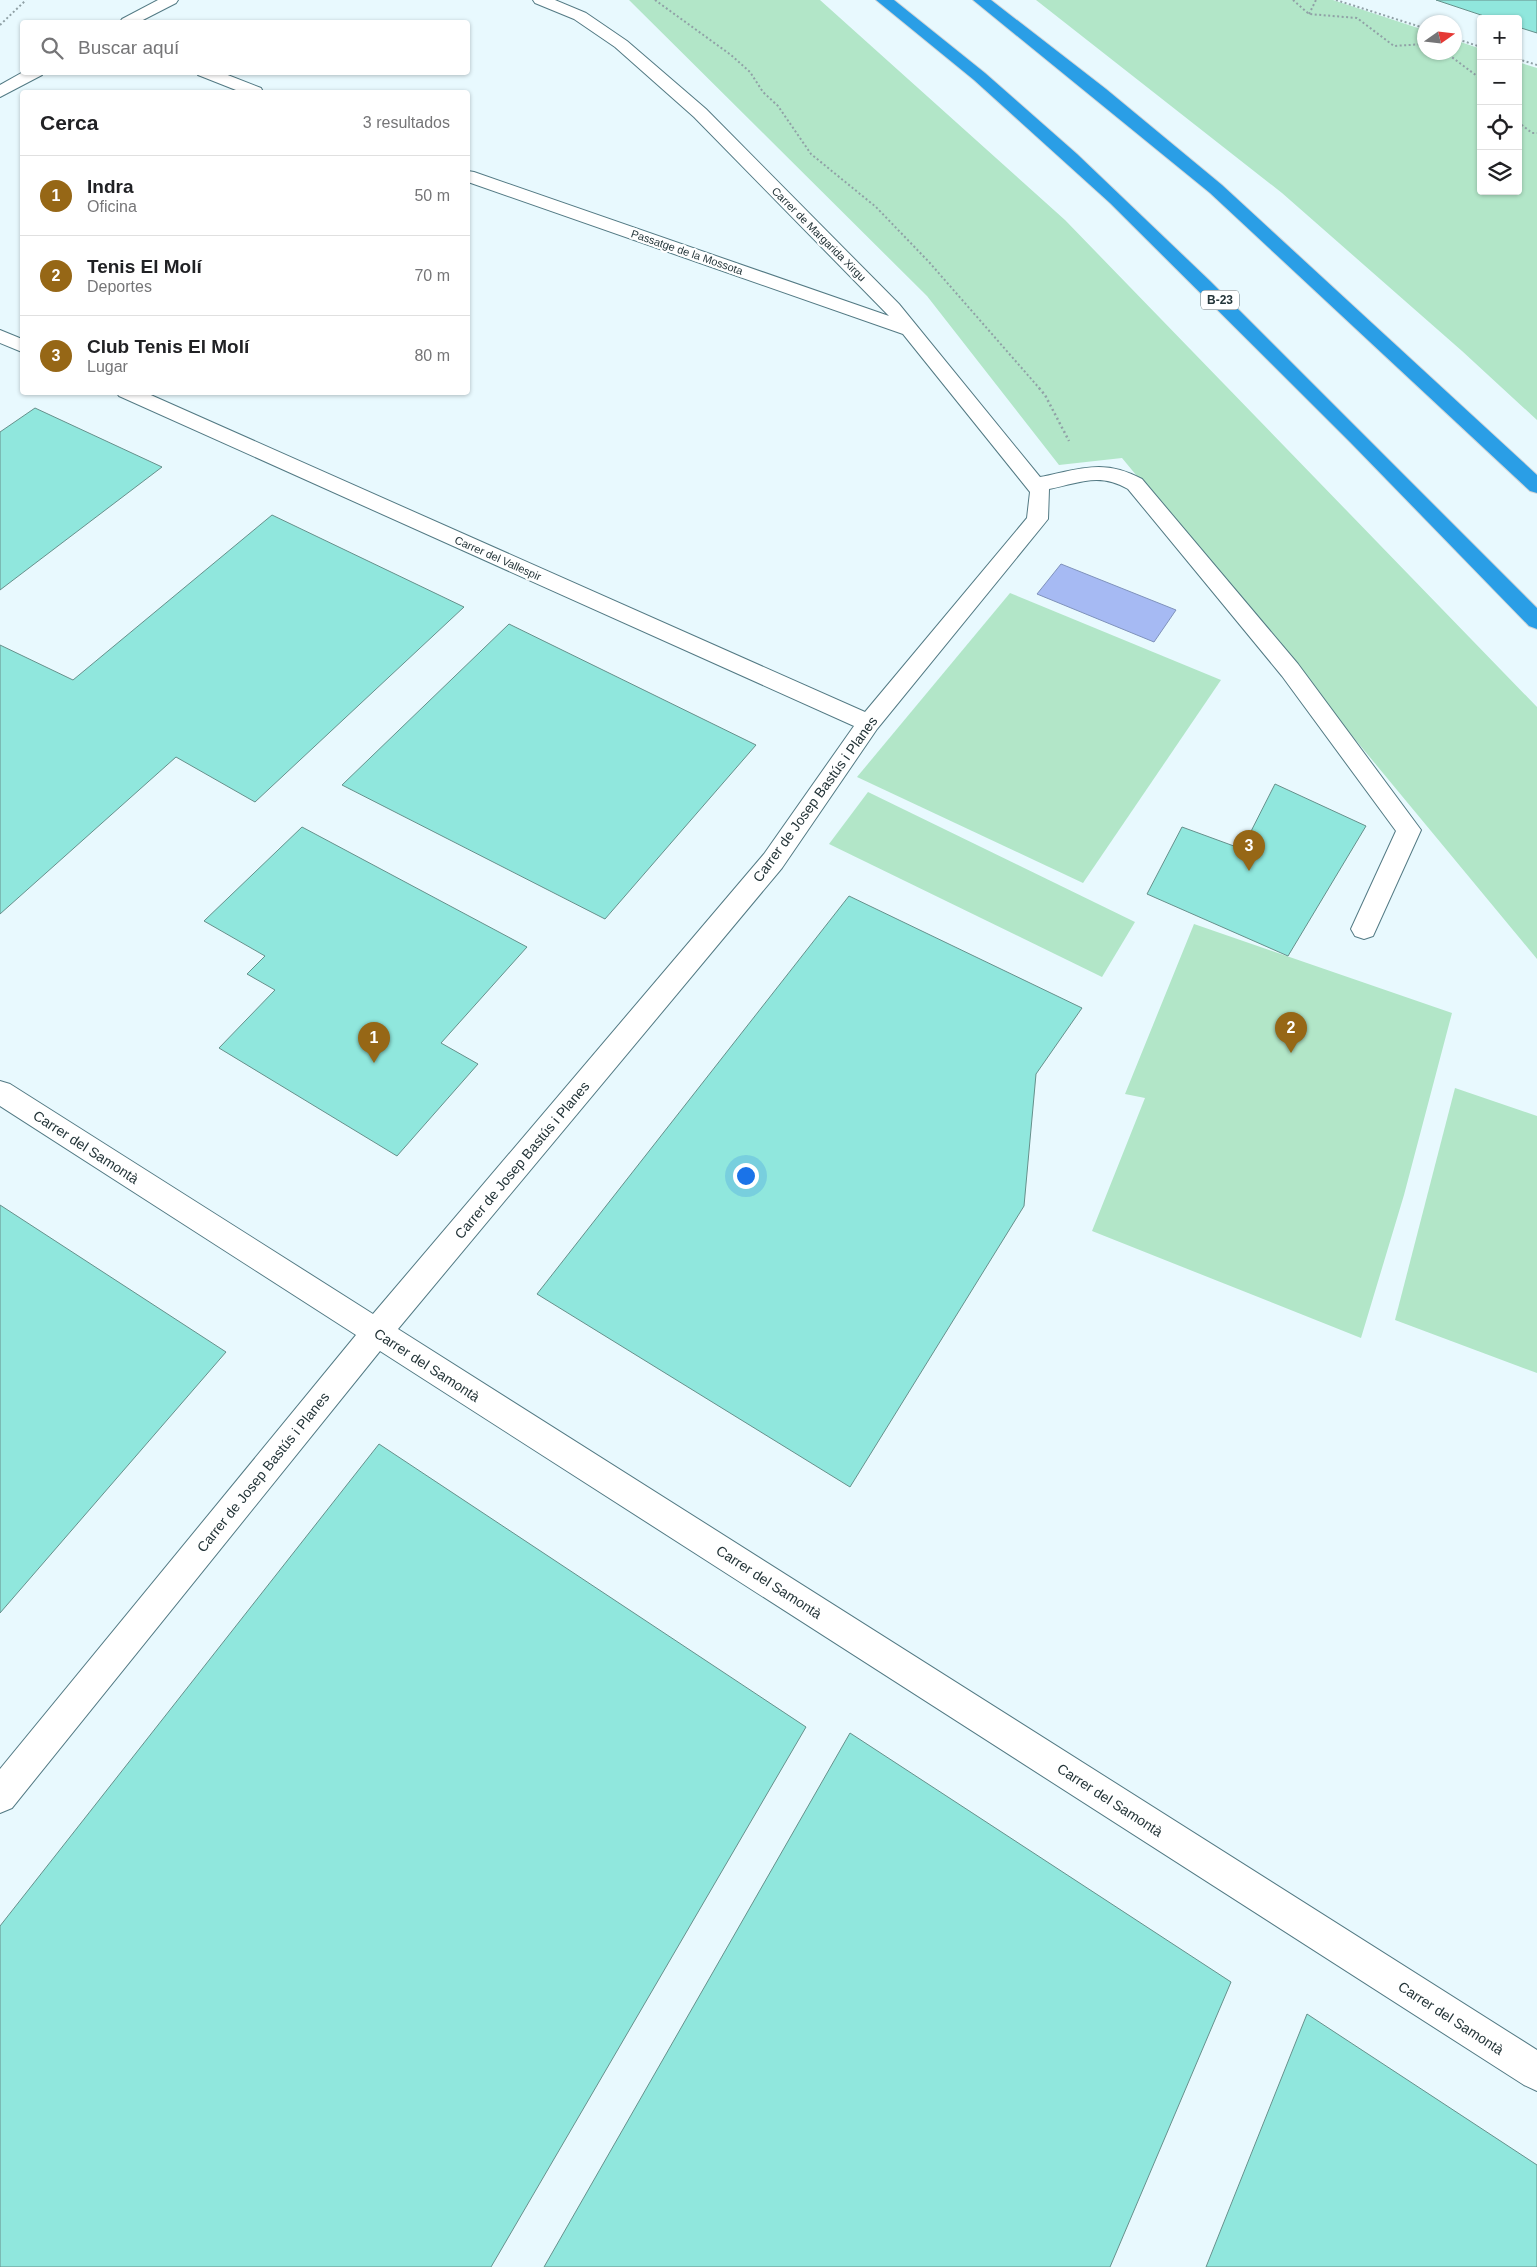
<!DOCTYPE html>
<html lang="es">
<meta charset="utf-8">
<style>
body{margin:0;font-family:Arial,sans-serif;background:#f6f6f6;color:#202124}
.controls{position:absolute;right:15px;top:15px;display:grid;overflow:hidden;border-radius:5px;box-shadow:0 1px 4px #0004}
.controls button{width:45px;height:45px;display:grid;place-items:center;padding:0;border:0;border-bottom:1px solid #e0e0e0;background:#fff;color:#202124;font:25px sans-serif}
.compass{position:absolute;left:1417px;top:15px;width:45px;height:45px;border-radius:50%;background:#fff;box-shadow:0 1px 4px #0004;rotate:76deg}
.you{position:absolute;left:745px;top:1175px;width:18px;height:18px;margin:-12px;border:4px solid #fff;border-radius:50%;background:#1a73e8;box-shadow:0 0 0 8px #1a73e833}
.badge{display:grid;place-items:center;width:32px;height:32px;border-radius:50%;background:#966716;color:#fff;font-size:16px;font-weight:700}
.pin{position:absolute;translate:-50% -41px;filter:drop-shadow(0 1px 2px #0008)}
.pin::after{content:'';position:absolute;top:26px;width:18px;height:15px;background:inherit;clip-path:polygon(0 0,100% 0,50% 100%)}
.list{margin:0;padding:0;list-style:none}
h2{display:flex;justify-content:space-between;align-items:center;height:65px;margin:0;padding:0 20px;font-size:21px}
h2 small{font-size:16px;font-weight:400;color:#757577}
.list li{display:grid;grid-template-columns:32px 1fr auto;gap:15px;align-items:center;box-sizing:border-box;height:80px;padding:0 20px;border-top:1px solid #e0e0e0}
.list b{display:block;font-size:19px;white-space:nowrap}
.list p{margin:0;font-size:16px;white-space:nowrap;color:#757577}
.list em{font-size:16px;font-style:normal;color:#757577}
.icon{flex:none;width:28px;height:28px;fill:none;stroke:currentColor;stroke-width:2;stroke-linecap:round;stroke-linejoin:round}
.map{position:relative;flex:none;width:1537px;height:2267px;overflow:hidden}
.search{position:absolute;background:#fff;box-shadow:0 1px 4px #0004;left:20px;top:20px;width:450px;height:55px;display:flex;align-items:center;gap:12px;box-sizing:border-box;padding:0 18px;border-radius:5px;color:#757577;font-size:19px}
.panel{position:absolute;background:#fff;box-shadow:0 1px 4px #0004;left:20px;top:90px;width:450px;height:305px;border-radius:5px}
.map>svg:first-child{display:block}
.green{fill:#b2e6c8}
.water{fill:#a6baf3;stroke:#7f92bb}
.building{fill:#90e7dd;stroke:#66908b}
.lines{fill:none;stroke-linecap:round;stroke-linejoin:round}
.minor-casing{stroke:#537a84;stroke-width:2}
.highway-casing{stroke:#d3d6d7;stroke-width:2}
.path-far1{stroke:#90a1a6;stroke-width:2;stroke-dasharray:2 2.5;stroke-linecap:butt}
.path{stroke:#90a1a6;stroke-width:2.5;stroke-dasharray:2 3;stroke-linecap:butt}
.minor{fill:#fff;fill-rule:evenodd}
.highway{fill:#2a9ee6;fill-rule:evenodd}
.labels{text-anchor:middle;stroke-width:4.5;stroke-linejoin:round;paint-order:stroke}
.far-street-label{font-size:11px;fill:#233438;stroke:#fff}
.shield{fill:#fff;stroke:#657174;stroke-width:1}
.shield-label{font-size:12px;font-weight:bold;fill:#233438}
.street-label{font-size:14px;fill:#233438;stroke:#fff}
</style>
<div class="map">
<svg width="1537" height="2267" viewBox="0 0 1537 2267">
<rect width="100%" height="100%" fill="#e8f9fe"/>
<!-- green -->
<g class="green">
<polygon points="629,0 820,0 1065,220 1537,707 1537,959 1122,458 1059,465 927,296"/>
<polygon points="1036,0 1333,0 1424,30 1424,52 1454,52 1455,40 1481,49 1481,191 1518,191 1518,62 1537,68 1537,420 1462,351 1282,193"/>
<polygon points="1010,593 1221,680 1083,883 857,777"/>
<polygon points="868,792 1135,922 1102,977 829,844"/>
<polygon points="1194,924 1452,1013 1404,1195 1361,1338 1092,1231 1145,1098 1125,1094"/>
<polygon points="1455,1088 1537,1116 1537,1373 1395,1320"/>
</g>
<!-- water -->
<polygon class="water" points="1061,564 1176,610 1154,642 1037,594"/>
<!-- building -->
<g class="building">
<polygon points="1436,0 1537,0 1537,33 1518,27 1518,19 1493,19"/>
<polygon points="35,408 162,467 0,590 0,432"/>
<polygon points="272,515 464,607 255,802 176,757 0,914 0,645 73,680"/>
<polygon points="509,624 756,745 605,919 342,785"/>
<polygon points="1275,784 1366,826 1288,956 1147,894 1182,827 1242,849"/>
<polygon points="302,827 527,947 441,1043 478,1064 397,1156 219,1048 275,990 247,974 265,956 204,921"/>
<polygon points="849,896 1082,1008 1036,1074 1024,1206 850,1487 537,1294"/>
<polygon points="0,1205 226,1352 0,1613"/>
<polygon points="379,1444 806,1727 491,2267 0,2267 0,1926"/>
<polygon points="850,1733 1231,1982 1110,2267 544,2267"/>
<polygon points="1307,2014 1537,2165 1537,2267 1206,2267"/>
</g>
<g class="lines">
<defs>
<g id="minor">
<polygon points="158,0 178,0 176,3 139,22 120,22 122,19"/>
<path d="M533 0H555L586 13 627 41 706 109 899 304 1040 477C1080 469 1104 458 1142 479L1298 664 1421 830 1373 936 1364 939 1355 936 1351 929 1396 831 1282 676 1128 489C1099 472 1079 483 1049 489L1048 519 1044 524 877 729 782 868 398 1329 1537 2050V2091L1524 2085 380 1351 12 1808 0 1813V1769L356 1335 0 1106V1081L10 1084 373 1314 764 854 854 726 119 396 116 392H144L865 712 1027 518 1030 492 903 334 468 182V171L474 172 889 316 694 117 615 47 574 19 535 3Z"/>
<polygon points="23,72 44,72 42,75 0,97 0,85"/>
<polygon points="196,72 220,72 261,88 263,92 241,92 198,75"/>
<polygon points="0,330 22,339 22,352 0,343"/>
</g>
<g id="highway">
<polygon points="876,0 894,0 985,73 1077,154 1210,281 1537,608 1537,629 1529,626 1350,442 1110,203 974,80"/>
<polygon points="973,0 991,0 1106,89 1222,185 1537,475 1537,493 1530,491 1210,193"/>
</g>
</defs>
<!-- minor casing -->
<use href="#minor" class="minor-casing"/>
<!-- highway casing -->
<use href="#highway" class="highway-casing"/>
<!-- path-far1 -->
<g class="path-far1">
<polyline points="655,0 731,55 750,72 763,92 778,106 811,154 876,207 929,262 1040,389"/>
<polyline points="1293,0 1309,14 1357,18 1394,46 1424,44"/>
<polyline points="1336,0 1424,28"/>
<polyline points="1309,14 1316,0"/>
<polyline points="0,25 26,0"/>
<polyline points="1454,38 1481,47"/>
<polyline points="1445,52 1481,79"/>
<polyline points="1518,59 1537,65"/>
<polyline points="1518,122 1532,133 1537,133"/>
</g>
<!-- path -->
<polyline class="path" points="1039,388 1045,395 1069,441"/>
<!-- minor -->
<use href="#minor" class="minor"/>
<!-- highway -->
<use href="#highway" class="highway"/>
</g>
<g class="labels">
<!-- far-street labels -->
<g class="far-street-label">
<text transform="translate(819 234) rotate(45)" y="4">Carrer de Margarida Xirgu</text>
<text transform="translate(687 252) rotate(19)" y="4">Passatge de la Mossota</text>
<text transform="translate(498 558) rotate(24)" y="4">Carrer del Vallespir</text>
</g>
<!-- shield labels -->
<rect class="shield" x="1201" y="290.5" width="38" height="19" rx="4"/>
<g class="shield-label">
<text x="1220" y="304">B-23</text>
</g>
<!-- street labels -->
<g class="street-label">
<text transform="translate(815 799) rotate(-54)" y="5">Carrer de Josep Bastús i Planes</text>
<text transform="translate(86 1147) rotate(33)" y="5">Carrer del Samontà</text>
<text transform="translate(522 1160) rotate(-50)" y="5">Carrer de Josep Bastús i Planes</text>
<text transform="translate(427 1365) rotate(33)" y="5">Carrer del Samontà</text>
<text transform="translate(263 1472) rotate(-51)" y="5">Carrer de Josep Bastús i Planes</text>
<text transform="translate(769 1582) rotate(33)" y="5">Carrer del Samontà</text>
<text transform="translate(1110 1800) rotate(33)" y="5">Carrer del Samontà</text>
<text transform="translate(1451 2018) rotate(33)" y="5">Carrer del Samontà</text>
</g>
</g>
</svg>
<div class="controls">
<button>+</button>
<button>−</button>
<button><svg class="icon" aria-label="locate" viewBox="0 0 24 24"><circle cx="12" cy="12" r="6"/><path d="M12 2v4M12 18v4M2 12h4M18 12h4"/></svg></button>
<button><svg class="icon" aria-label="layers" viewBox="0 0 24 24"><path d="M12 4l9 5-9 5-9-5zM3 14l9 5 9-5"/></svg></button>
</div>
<svg class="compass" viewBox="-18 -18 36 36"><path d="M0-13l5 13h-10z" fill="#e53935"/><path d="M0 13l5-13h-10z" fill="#757577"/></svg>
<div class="you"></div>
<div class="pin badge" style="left:374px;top:1063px">1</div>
<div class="pin badge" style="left:1291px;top:1053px">2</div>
<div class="pin badge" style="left:1249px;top:871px">3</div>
<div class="search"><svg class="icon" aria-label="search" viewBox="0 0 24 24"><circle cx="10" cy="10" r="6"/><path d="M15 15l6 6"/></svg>Buscar aquí</div>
<section class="panel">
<h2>Cerca<small>3 resultados</small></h2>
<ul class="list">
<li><span class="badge">1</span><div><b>Indra</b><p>Oficina</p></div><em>50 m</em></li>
<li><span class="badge">2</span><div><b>Tenis El Molí</b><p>Deportes</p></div><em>70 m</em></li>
<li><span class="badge">3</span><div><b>Club Tenis El Molí</b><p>Lugar</p></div><em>80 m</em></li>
</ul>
</section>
</div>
